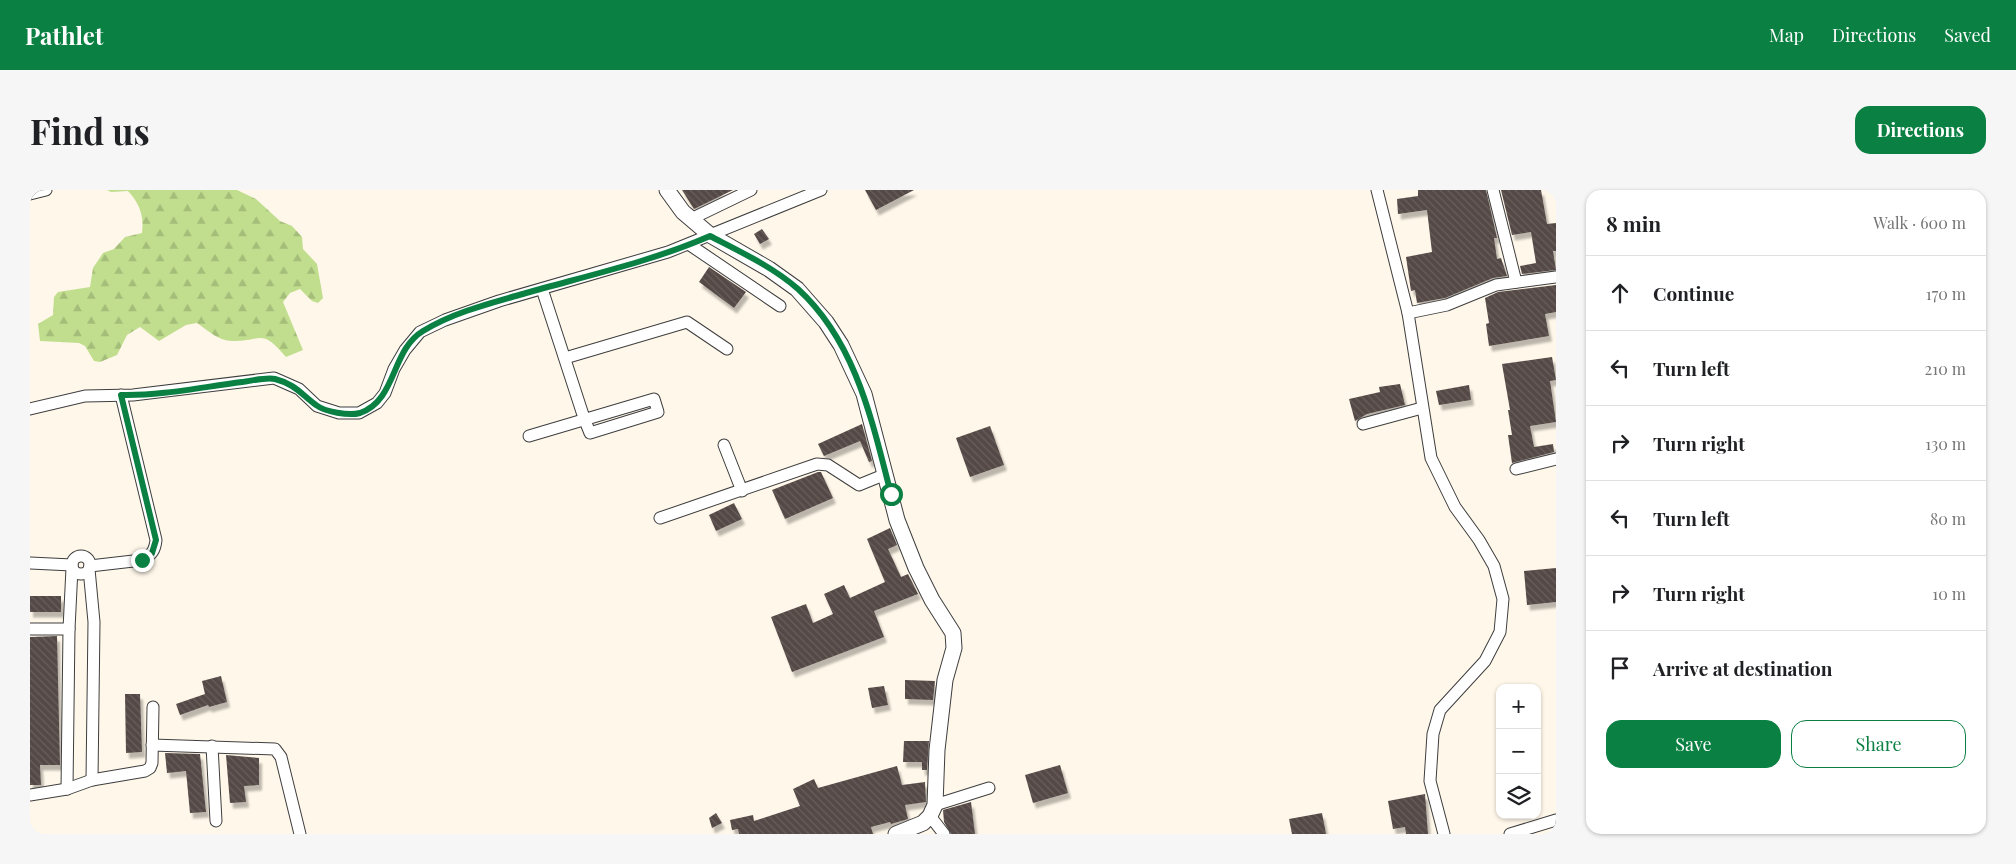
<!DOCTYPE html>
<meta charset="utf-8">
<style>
body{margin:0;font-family:"Playfair Display",serif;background:#f6f6f6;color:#202124}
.controls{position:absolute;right:15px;bottom:15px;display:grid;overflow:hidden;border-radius:10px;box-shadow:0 1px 4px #0004}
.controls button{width:45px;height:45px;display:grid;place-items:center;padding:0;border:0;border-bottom:1px solid #e0e0e0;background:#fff;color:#202124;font:25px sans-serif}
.stop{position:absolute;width:15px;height:15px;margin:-11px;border:4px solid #0b8043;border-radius:50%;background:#fff}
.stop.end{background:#0b8043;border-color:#fff;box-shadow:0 1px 5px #0008}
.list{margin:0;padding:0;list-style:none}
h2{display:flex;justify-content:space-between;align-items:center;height:65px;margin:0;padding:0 20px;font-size:21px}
h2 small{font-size:16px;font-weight:400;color:#757577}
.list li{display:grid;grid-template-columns:32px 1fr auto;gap:15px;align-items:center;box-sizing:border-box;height:75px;padding:0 20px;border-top:1px solid #e0e0e0}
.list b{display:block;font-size:19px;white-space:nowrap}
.list em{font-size:16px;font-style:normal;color:#757577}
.actions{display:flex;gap:10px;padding:15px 20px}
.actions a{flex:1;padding:11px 0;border:1px solid #0b8043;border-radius:15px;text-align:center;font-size:18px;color:#0b8043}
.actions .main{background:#0b8043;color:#fff}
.icon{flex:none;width:28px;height:28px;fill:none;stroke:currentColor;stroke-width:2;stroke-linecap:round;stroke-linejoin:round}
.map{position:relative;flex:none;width:1526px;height:644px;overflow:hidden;border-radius:15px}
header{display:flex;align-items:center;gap:30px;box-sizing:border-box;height:70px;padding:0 25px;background:#0b8043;color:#fff}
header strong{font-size:24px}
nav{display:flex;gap:28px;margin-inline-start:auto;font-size:18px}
.intro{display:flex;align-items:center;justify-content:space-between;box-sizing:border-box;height:120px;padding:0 30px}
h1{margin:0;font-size:35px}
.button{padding:12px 22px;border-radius:15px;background:#0b8043;color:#fff;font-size:18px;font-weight:700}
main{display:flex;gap:30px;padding:0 30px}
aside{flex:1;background:#fff;border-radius:15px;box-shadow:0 1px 4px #0004}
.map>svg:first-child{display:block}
.forest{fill:url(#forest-firs)}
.building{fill:url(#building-back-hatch);filter:url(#shadow)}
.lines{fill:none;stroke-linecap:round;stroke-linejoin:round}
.minor-casing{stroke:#3e3e3e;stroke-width:13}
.tertiary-casing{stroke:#3e3e3e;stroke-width:17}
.minor{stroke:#fff;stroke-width:11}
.tertiary{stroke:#fff;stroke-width:15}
.route{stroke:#0b8043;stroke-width:6}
</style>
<header>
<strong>Pathlet</strong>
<nav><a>Map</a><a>Directions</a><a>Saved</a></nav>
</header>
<div class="intro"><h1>Find us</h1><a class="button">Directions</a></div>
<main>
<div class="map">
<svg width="1526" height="644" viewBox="0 0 1526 644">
<defs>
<pattern id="forest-firs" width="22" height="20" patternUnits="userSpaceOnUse" patternTransform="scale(1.25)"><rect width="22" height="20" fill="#c0de8e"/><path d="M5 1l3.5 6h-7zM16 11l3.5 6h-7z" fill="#a4bd79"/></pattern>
<pattern id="building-back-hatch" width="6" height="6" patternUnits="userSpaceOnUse" patternTransform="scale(1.25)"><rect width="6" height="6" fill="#544946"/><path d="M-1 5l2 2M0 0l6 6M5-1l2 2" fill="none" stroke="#685f5c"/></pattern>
<filter id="shadow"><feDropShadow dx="3" dy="5.5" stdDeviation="1" flood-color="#0004"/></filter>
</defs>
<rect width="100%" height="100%" fill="#fff7e9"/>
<!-- forest -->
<path class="forest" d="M77 0H207L226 9 250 31 262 36 272 47 273 59 287 74 293 108 288 113 282 111 270 99 260 103 253 112 273 160 256 167C231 138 233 151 202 151 189 151 177 140 167 133L156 135 129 151 110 137 97 145 87 165 70 172 64 171 55 156 49 153 10 151 8 134 23 125 24 107 28 102 60 97 63 78 73 63 84 59 95 47 112 43C114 26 110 14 98 1L81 2Z"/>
<!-- building -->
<g class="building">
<polygon points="652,0 703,0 664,19"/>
<polygon points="835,0 884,0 846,20"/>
<polygon points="1388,0 1456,0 1467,48 1464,48 1467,69 1471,68 1477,86 1463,88 1415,108 1387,113 1385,100 1381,101 1376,67 1402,62 1397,20 1368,24 1367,9 1388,6"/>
<polygon points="1471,0 1511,0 1517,34 1526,33 1526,61 1523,61 1526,80 1492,84 1490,76 1506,73 1501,42 1482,45"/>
<polygon points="732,39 739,49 730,54 724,44"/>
<polygon points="679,77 716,102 704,118 669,92"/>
<polygon points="1526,95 1526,122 1515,124 1519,146 1459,156 1456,134 1459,133 1455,108 1468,102"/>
<polygon points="1522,167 1526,190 1520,191 1526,232 1500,236 1504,257 1523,254 1524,262 1482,273 1478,245 1482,245 1478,220 1480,220 1472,174"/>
<polygon points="1370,194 1375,215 1337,224 1325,231 1319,209 1350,202 1349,197"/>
<polygon points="1439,195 1441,210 1409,215 1406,201"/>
<polygon points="832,234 842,271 839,272 830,251 794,266 788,254"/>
<polygon points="960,236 974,275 940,287 926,248"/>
<polygon points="788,282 791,282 803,308 755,329 742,300"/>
<polygon points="704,313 712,329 686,341 679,325"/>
<polygon points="860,338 867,355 858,359 871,387 878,384 888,404 844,421 854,447 762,482 741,427 776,414 783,433 803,424 794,404 814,395 820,408 855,392 837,349"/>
<polygon points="1526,378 1526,412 1497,415 1494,381"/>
<rect x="0" y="406" width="31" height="16"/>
<polygon points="27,446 30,575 10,575 11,595 0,595 0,447"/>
<polygon points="191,486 197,512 179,517 178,515 150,525 146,514 175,504 172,491"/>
<polygon points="875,490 905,491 903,510 875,509"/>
<polygon points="854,496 858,515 842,518 838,498"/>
<polygon points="95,504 110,504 112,562 96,563"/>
<polygon points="874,551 899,551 897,580 892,580 892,572 873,572"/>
<polygon points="135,563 170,564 176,622 160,623 156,581 137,583"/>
<polygon points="196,565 229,568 229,595 214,596 216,612 200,613"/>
<polygon points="1030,575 1038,603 1003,613 995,585"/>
<polygon points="867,576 872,595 895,592 896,612 875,615 878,629 861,634 860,632 841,637 843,644 709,644 708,639 702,640 700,630 723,625 724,631 770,616 763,599 784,589 788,598"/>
<polygon points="1395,604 1398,644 1376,644 1375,637 1363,639 1358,611"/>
<polygon points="941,612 945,644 921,644 914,632 913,620"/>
<polygon points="686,623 692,633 682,638 679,628"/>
<polygon points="1292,623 1296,644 1262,644 1259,629"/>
</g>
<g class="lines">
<defs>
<g id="minor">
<polyline points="1347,0 1378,123 1401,268 1425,317 1449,350 1464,376 1473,409 1470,442 1455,471 1410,520 1403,544 1400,591 1414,644"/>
<polyline points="1463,0 1486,92"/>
<polyline points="0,4 16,0"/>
<polyline points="661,29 721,0"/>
<polyline points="660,55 750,116"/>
<polyline points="1378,123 1417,115 1466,95 1526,87"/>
<polyline points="535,168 657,132 697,159"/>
<polyline points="0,219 55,206 103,205 244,188 269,199 287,216 309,223 329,223 347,213 355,203 364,179 375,160 390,142 415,130 469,111 638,62 791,0"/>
<polyline points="1333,234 1392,218"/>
<polyline points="499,246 624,209 628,222 560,243 554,228 512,99"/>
<polyline points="694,255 712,301"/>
<polyline points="1486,279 1526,269"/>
<polyline points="630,328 787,274 798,275 829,295 856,284"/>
<circle cx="51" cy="375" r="9"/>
<polyline points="0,373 42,375"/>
<path d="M60 376 112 370C122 365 125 360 126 350L91 205"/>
<polyline points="59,379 64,432 62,590"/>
<polyline points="0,439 39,439"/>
<polyline points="122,555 245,559 251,567 270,644"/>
<polyline points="182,556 186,631"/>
<polyline points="37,599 39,439 42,378"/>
<polyline points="0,605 37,599 62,590 115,581 120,578 122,573 123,517"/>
<polyline points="905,615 959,598"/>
<polyline points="900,626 914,644"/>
<polyline points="1480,644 1526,630"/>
</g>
<polyline id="tertiary" points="637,0 653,22 680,45 739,79 767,99 796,132 811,155 834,204 867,330 886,378 902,410 923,443 924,458 915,490 907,560 905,615 900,626 893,633 866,644"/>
</defs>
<!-- minor casing -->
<use href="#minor" class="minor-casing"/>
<!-- tertiary casing -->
<use href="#tertiary" class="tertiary-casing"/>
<!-- minor -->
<use href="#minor" class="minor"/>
<!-- tertiary -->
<use href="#tertiary" class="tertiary"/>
</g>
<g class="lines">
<!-- route -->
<path class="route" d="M112 370 122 363 126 350 91 205C131 206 172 197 212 192 221 191 236 187 245 189 265 194 271 204 286 215 295 222 319 226 330 223 367 210 361 160 393 141 424 122 461 113 496 103 556 86 623 71 680 46 709 61 743 77 768 99 826 152 842 231 861 304"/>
</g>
</svg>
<div class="controls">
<button>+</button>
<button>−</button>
<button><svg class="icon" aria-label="layers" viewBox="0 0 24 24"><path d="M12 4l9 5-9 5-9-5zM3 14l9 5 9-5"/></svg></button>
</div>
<div class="stop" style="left:861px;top:304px"></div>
<div class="stop end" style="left:112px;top:370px"></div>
</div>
<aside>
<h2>8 min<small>Walk · 600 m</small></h2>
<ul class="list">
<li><svg class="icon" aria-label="ahead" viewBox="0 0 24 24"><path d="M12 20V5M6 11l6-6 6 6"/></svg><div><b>Continue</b></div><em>170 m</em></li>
<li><svg class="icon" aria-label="left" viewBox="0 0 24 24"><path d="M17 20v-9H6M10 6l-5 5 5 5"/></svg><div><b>Turn left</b></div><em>210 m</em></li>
<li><svg class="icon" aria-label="right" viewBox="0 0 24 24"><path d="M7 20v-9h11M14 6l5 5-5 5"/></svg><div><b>Turn right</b></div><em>130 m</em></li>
<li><svg class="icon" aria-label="left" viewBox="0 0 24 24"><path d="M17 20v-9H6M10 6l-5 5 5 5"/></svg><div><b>Turn left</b></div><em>80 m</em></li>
<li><svg class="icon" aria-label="right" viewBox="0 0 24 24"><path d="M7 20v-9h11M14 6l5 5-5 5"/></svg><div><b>Turn right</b></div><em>10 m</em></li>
<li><svg class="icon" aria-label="arrive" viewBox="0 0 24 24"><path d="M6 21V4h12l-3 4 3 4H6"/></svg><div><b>Arrive at destination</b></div></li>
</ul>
<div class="actions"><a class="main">Save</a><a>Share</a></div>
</aside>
</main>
